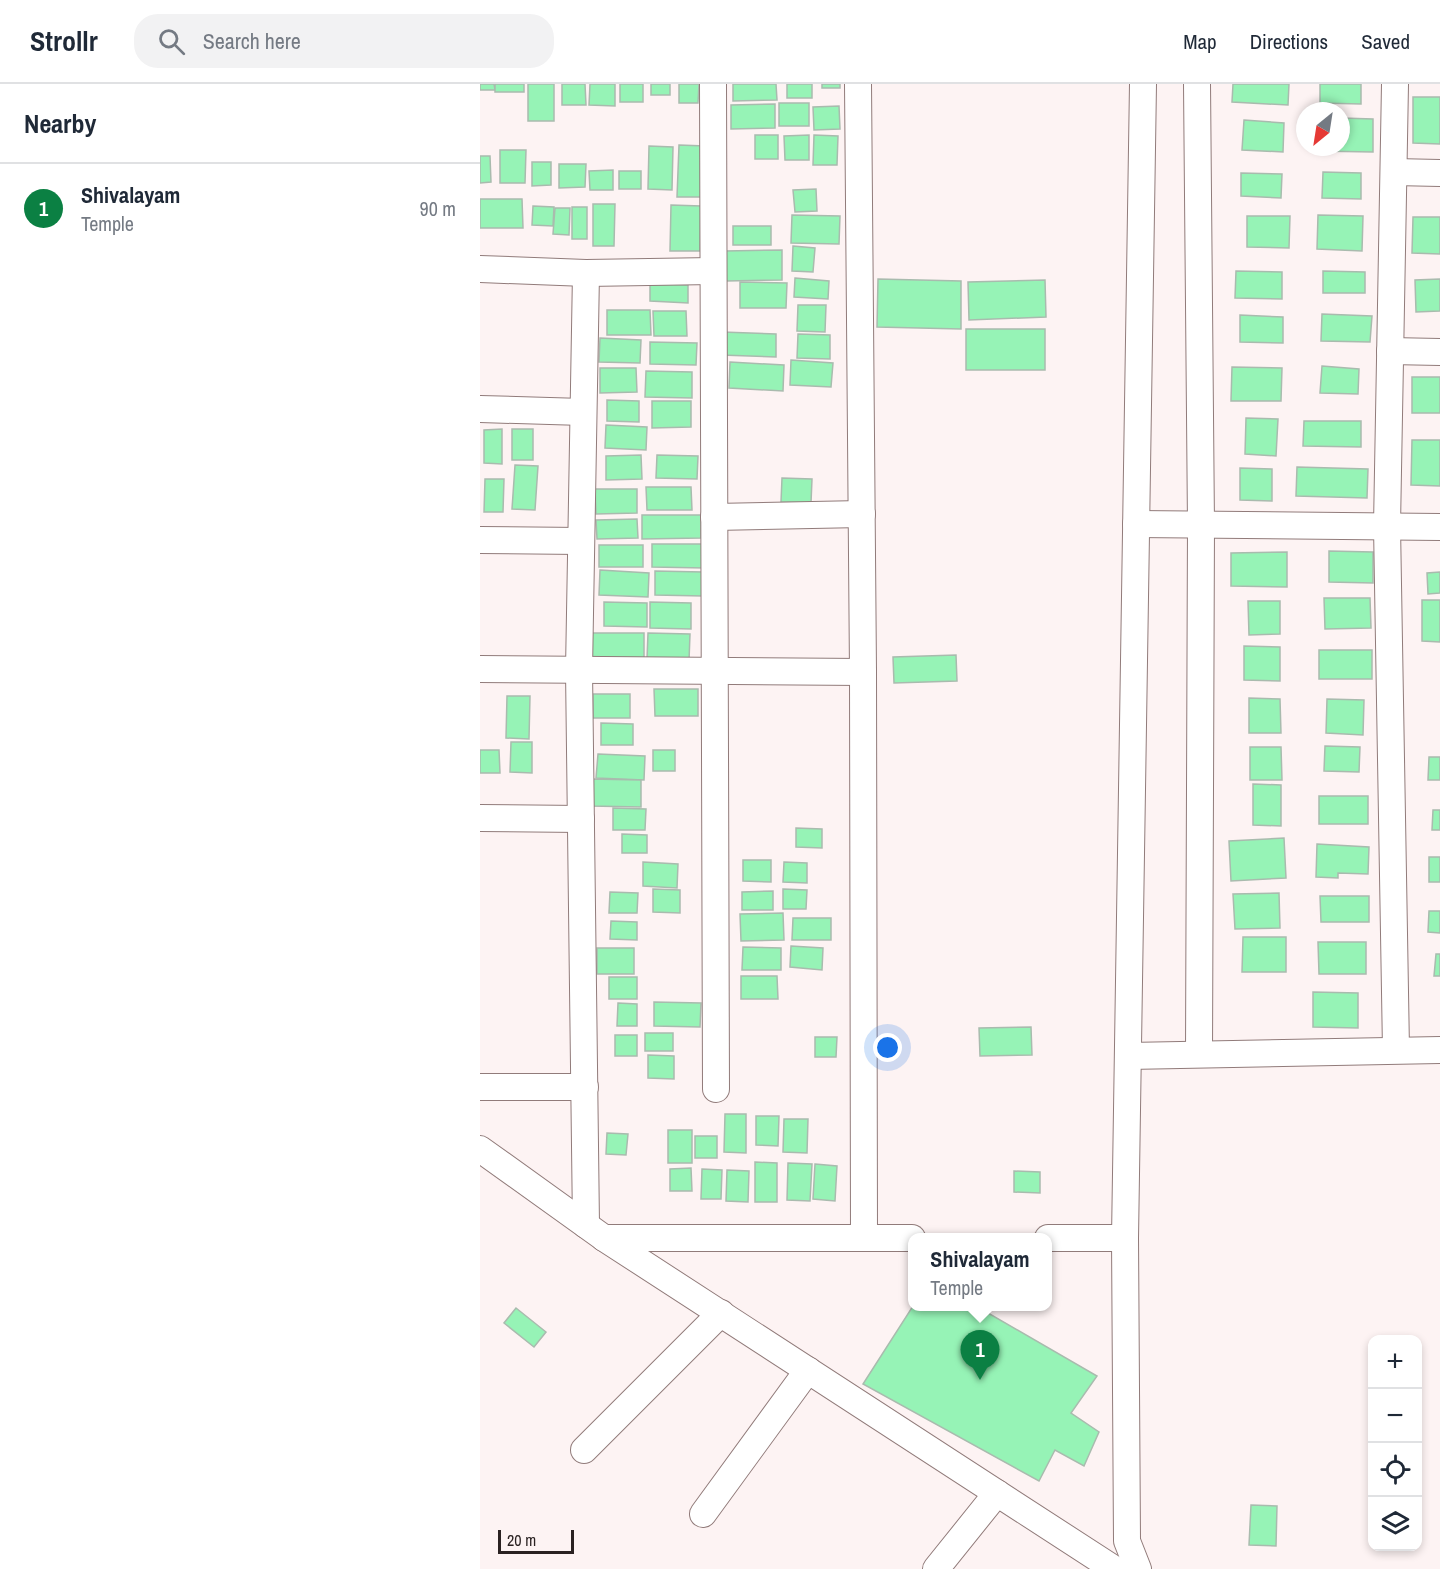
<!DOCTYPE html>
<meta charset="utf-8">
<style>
body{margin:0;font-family:"Archivo Narrow",sans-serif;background:#f2f2f3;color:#1f2937}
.controls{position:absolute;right:18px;bottom:18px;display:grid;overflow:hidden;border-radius:12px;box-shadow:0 3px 9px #0003}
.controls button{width:54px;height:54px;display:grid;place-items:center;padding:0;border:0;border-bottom:2px solid #e0e1e3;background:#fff;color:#1f2937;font:30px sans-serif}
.compass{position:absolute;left:816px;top:18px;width:54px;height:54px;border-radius:50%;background:#fff;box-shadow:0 3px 9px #0003;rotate:210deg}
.scale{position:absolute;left:18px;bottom:15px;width:76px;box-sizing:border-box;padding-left:6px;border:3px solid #2a2121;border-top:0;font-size:16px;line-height:21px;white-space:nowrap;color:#2a2121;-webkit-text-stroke:4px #fdf3f3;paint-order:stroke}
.you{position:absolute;left:408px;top:964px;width:21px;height:21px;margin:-15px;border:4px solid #fff;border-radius:50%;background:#1a73e8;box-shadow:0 0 0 9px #1a73e833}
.badge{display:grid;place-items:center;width:39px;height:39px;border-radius:50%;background:#0b8043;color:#fff;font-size:20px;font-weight:700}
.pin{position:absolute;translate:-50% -50px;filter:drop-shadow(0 2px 3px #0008)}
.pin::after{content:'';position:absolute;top:32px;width:21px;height:18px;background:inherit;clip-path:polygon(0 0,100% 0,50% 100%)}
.popup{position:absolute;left:428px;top:1149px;width:144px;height:78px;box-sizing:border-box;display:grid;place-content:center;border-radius:12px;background:#fff;filter:drop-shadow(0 2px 4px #0005);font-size:20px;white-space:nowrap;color:#747a83}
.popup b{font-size:22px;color:#1f2937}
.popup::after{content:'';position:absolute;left:50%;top:100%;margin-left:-12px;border:12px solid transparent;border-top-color:#fff}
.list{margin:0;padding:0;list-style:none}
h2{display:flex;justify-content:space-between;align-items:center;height:78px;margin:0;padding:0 24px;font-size:26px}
h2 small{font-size:20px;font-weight:400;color:#747a83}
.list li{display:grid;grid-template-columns:39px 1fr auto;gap:18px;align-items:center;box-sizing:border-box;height:90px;padding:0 24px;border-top:2px solid #e0e1e3}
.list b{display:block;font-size:22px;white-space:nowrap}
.list p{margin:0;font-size:20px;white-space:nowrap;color:#747a83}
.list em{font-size:20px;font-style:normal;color:#747a83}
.icon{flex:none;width:33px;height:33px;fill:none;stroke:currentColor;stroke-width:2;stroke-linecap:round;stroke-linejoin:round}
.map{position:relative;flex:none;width:960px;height:1485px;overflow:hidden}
header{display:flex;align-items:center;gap:36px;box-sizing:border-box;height:84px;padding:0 30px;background:#fff;border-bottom:2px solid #e0e1e3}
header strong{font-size:28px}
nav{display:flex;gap:33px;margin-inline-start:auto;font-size:21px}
.search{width:420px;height:54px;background:#f2f2f3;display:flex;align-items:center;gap:15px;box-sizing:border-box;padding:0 21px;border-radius:24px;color:#747a83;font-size:22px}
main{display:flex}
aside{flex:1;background:#fff}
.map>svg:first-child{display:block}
.building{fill:#96f3b6;stroke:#a9bbae;stroke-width:1.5}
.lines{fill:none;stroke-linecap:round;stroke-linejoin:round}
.minor-casing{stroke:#917b7a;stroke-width:28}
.minor{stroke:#fff;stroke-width:26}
</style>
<header>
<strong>Strollr</strong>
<div class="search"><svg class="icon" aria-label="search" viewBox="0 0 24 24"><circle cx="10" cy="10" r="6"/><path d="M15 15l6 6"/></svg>Search here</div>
<nav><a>Map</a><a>Directions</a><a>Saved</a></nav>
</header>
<main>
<aside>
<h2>Nearby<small></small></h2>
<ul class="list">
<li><span class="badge">1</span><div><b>Shivalayam</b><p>Temple</p></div><em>90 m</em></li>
</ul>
</aside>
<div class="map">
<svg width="960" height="1485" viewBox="0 0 960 1485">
<rect width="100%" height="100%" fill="#fdf3f3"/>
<!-- building -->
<g class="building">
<polygon points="0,0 14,0 15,6 0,6"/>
<rect x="15" y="0" width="29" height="8"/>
<rect x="48" y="0" width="26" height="37"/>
<polygon points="82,0 105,0 106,21 82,21"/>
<polygon points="110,0 135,0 135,22 109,21"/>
<rect x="140" y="0" width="23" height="18"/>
<rect x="171" y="0" width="19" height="11"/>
<polygon points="199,0 219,0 218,19 199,19"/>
<polygon points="253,0 296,0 297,16 253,17"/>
<rect x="307" y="0" width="25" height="14"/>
<rect x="342" y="0" width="18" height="4"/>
<polygon points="753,0 809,0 808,21 752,18"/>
<polygon points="840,0 881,0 881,20 840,19"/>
<polygon points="933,13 960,13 960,60 933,59"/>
<rect x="299" y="19" width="30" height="23"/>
<polygon points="295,20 295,44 251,45 251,21"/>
<polygon points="359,22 360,45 334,46 333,23"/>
<polygon points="861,34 893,35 893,68 836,67 836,63 861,63"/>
<polygon points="764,36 804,39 803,68 762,66"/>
<rect x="275" y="51" width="23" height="24"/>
<polygon points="329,51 329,76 305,76 304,52"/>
<polygon points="334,51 358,52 357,81 333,81"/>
<polygon points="199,61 225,62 224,113 197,113"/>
<polygon points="169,62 193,63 192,106 168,105"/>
<polygon points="20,66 46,66 45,99 20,99"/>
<polygon points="0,72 10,72 11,98 0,99"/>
<polygon points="52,78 71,78 71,101 52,102"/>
<polygon points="79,80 106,80 105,103 79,104"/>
<polygon points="133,86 133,106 110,106 109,87"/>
<rect x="139" y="87" width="22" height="18"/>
<polygon points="843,88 881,89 881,115 842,114"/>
<polygon points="761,89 802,90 801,114 761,112"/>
<polygon points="336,105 337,127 315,128 313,106"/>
<polygon points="0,115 42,115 43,144 0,144"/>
<polygon points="113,120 135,120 134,162 113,162"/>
<polygon points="191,121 221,122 220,167 190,167"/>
<polygon points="53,122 74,123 73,142 52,141"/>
<rect x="92" y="123" width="15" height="32"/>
<polygon points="75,124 90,124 89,151 73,150"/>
<polygon points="312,131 360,132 359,160 311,159"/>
<polygon points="838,131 883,132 882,167 837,165"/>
<polygon points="767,132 810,132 809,164 767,163"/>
<polygon points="933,133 960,133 960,170 932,169"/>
<rect x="253" y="142" width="38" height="19"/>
<polygon points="313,162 335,164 333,188 312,187"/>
<polygon points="302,166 302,196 246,197 245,167"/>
<polygon points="756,187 802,188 802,215 755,214"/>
<polygon points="843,187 885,188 885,209 843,209"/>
<polygon points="315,194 349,197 348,215 314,213"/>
<polygon points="398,195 481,197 481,245 397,243"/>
<polygon points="960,195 960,227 936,228 935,196"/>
<polygon points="565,196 566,233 489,236 488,198"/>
<polygon points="260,198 307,199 306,224 260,224"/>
<polygon points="170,199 208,201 208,219 170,217"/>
<polygon points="318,221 346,221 345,248 317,247"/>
<polygon points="127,226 170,226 171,251 127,251"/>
<polygon points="173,227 206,227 207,252 174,252"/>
<polygon points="842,230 892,232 890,258 841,257"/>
<polygon points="760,231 803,233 803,259 760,258"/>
<rect x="486" y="245" width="79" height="41"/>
<polygon points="242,248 296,250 296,273 241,271"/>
<polygon points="318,250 350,251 350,275 317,274"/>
<polygon points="120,254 161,256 160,279 119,278"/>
<polygon points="170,258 217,259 216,281 170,280"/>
<polygon points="311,276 353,279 351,303 310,301"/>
<polygon points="250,278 304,281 303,307 249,304"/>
<polygon points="842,282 879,285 878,310 840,309"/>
<polygon points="752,283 802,284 801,317 751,317"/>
<polygon points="120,284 156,284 157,308 120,309"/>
<polygon points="166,287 212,288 212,314 165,313"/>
<rect x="932" y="293" width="28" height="36"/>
<polygon points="127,316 159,317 159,338 127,337"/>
<polygon points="172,317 211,317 211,343 172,344"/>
<polygon points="766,334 798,335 796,372 765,370"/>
<polygon points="824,337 881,337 881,363 823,362"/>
<polygon points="126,341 167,343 166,366 125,364"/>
<polygon points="22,345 22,380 4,379 4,346"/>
<rect x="32" y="345" width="21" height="31"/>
<polygon points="932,356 960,356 960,402 931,401"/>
<polygon points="161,371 162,395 126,396 126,372"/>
<polygon points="177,371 218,372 217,395 176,394"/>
<polygon points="35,381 58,382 55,426 32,425"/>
<polygon points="817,383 888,385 887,414 816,412"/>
<polygon points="760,384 792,385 792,417 760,416"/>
<polygon points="302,394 332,395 331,419 301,418"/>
<polygon points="5,395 24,395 23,428 4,428"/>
<polygon points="166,403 211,403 212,426 167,426"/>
<polygon points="115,405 157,405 157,429 116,430"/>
<polygon points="162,431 221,431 221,454 162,455"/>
<polygon points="157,435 158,454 117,455 116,436"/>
<polygon points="172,460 226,460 225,484 172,483"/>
<rect x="119" y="461" width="44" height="22"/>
<polygon points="849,467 893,468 893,499 849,498"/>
<polygon points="807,468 807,503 751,502 751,469"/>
<polygon points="120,486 169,489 168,513 119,511"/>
<polygon points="175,487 223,488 223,512 175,511"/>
<polygon points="960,488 960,509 948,510 947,489"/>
<polygon points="844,514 890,514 891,544 845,545"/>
<polygon points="942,516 960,516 960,558 942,557"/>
<polygon points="768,517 800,517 800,550 769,551"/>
<polygon points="124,518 167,519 167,543 124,542"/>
<polygon points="170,518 211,519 211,545 170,544"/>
<rect x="110" y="549" width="54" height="31"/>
<polygon points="168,549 210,550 209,577 167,575"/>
<polygon points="764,562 800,563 800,597 764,596"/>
<rect x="839" y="566" width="53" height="29"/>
<polygon points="476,571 477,597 414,599 413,573"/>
<polygon points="174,605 218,605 218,632 175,632"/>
<rect x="113" y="610" width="37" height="24"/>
<polygon points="27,612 50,612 49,655 26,654"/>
<polygon points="769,614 800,615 801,649 769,649"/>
<polygon points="847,615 884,616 883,651 846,649"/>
<polygon points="121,639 153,640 153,661 121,661"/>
<polygon points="31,658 52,658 52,689 30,688"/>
<polygon points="845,662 880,663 879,688 844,687"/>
<polygon points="770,663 801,663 802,696 770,696"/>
<polygon points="0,666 19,666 20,689 0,689"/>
<rect x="173" y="666" width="22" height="21"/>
<polygon points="118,670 165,672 164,696 116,694"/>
<polygon points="949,673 960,673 960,696 948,696"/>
<polygon points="110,695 161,696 161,723 110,722"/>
<polygon points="773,700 801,701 801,742 773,741"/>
<rect x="839" y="712" width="49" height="28"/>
<polygon points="133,724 166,725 165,746 133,746"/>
<polygon points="953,726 960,726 960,746 952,746"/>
<polygon points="316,744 342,745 342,764 316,763"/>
<polygon points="142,750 167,751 167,769 142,769"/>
<polygon points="804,754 806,794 751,797 749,757"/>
<polygon points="837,760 889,763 888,790 858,789 858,794 836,793"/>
<rect x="949" y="773" width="11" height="25"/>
<polygon points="263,776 291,776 291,798 263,797"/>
<polygon points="163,778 198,780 197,804 163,802"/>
<polygon points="304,778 327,779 327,799 303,798"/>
<polygon points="173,805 200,806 200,829 173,828"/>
<polygon points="303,805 327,806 326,825 303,825"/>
<polygon points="293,807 293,826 262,826 262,808"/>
<polygon points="130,808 158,809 157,829 129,829"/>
<polygon points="799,809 800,844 755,845 753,810"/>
<polygon points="840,812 889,812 889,838 841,838"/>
<polygon points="949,827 960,827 960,849 948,848"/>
<polygon points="303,829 304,856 261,857 260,830"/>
<polygon points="313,834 351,834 351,856 312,856"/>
<polygon points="131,837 157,838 157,856 130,855"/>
<polygon points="763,853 806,853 806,888 762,888"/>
<polygon points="838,858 886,858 886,890 839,890"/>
<polygon points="311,862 343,864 342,886 310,883"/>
<polygon points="263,863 301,864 301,886 262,886"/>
<rect x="117" y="864" width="37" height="26"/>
<polygon points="956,870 960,870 960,892 954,892"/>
<polygon points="261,892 297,892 298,915 261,915"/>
<rect x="129" y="893" width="28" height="22"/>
<polygon points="833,908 878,909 878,944 833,943"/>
<polygon points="174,918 221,919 220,943 174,942"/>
<polygon points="138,919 157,920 157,942 137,942"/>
<polygon points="551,943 552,971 500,972 499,944"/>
<rect x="165" y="949" width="28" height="18"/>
<rect x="135" y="951" width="22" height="21"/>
<polygon points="335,953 357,953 356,973 335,973"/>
<polygon points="168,971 194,972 194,995 168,994"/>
<polygon points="245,1030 266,1030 266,1069 244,1068"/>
<polygon points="276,1032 299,1032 298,1062 276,1061"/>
<polygon points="304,1035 328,1035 327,1069 303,1068"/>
<rect x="188" y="1046" width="24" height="33"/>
<polygon points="127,1049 148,1050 146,1071 126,1070"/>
<rect x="215" y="1052" width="22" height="22"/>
<polygon points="275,1078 297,1079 297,1118 275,1118"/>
<polygon points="308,1079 332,1080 330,1117 307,1116"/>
<polygon points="335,1080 357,1082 355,1117 333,1115"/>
<polygon points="211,1084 212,1107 190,1107 190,1085"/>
<polygon points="222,1085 242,1086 241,1115 221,1115"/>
<polygon points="247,1086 269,1087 268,1118 246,1117"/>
<polygon points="534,1087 560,1088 560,1109 534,1108"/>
<polygon points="433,1222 496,1222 617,1292 591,1329 619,1348 604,1382 575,1366 559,1397 383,1300"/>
<polygon points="36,1224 66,1248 54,1263 24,1239"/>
<polygon points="771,1421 797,1422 796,1462 769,1461"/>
</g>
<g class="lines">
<defs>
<g id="minor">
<polyline points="233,0 236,1005"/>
<polyline points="378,0 383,588 384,1154"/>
<polyline points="717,0 721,441 719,969"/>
<polyline points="915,0 907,442 916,966"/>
<polyline points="914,88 960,89"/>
<polyline points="0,185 106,189 233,187"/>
<polyline points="106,189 99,586 106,1141"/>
<polyline points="910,267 960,268"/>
<polyline points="0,325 103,328"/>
<polyline points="234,433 382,430"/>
<polyline points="656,440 960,443"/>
<polyline points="0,456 101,457"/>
<polyline points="0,585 383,588"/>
<polyline points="0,734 101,735"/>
<polyline points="648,972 960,966"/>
<polyline points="0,1003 105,1003"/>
<polyline points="0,1065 124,1154 634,1485"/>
<polyline points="124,1154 432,1154"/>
<polyline points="568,1154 645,1154"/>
<polyline points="104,1366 241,1229"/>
<polyline points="223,1430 328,1286"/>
<polyline points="456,1485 517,1409"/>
<polyline points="658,1485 647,1457 645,1154 663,0"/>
</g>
</defs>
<!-- minor casing -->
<use href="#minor" class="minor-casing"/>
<!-- minor -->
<use href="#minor" class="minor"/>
</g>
</svg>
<div class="controls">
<button>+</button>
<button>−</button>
<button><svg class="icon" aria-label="locate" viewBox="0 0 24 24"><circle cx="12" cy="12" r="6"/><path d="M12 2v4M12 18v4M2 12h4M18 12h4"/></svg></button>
<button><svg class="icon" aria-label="layers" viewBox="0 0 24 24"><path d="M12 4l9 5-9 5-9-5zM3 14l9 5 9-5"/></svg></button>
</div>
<svg class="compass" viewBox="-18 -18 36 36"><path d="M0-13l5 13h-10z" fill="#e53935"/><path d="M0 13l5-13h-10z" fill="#747a83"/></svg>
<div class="scale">20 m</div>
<div class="you"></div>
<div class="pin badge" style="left:500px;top:1296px">1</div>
<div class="popup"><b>Shivalayam</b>Temple</div>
</div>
</main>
